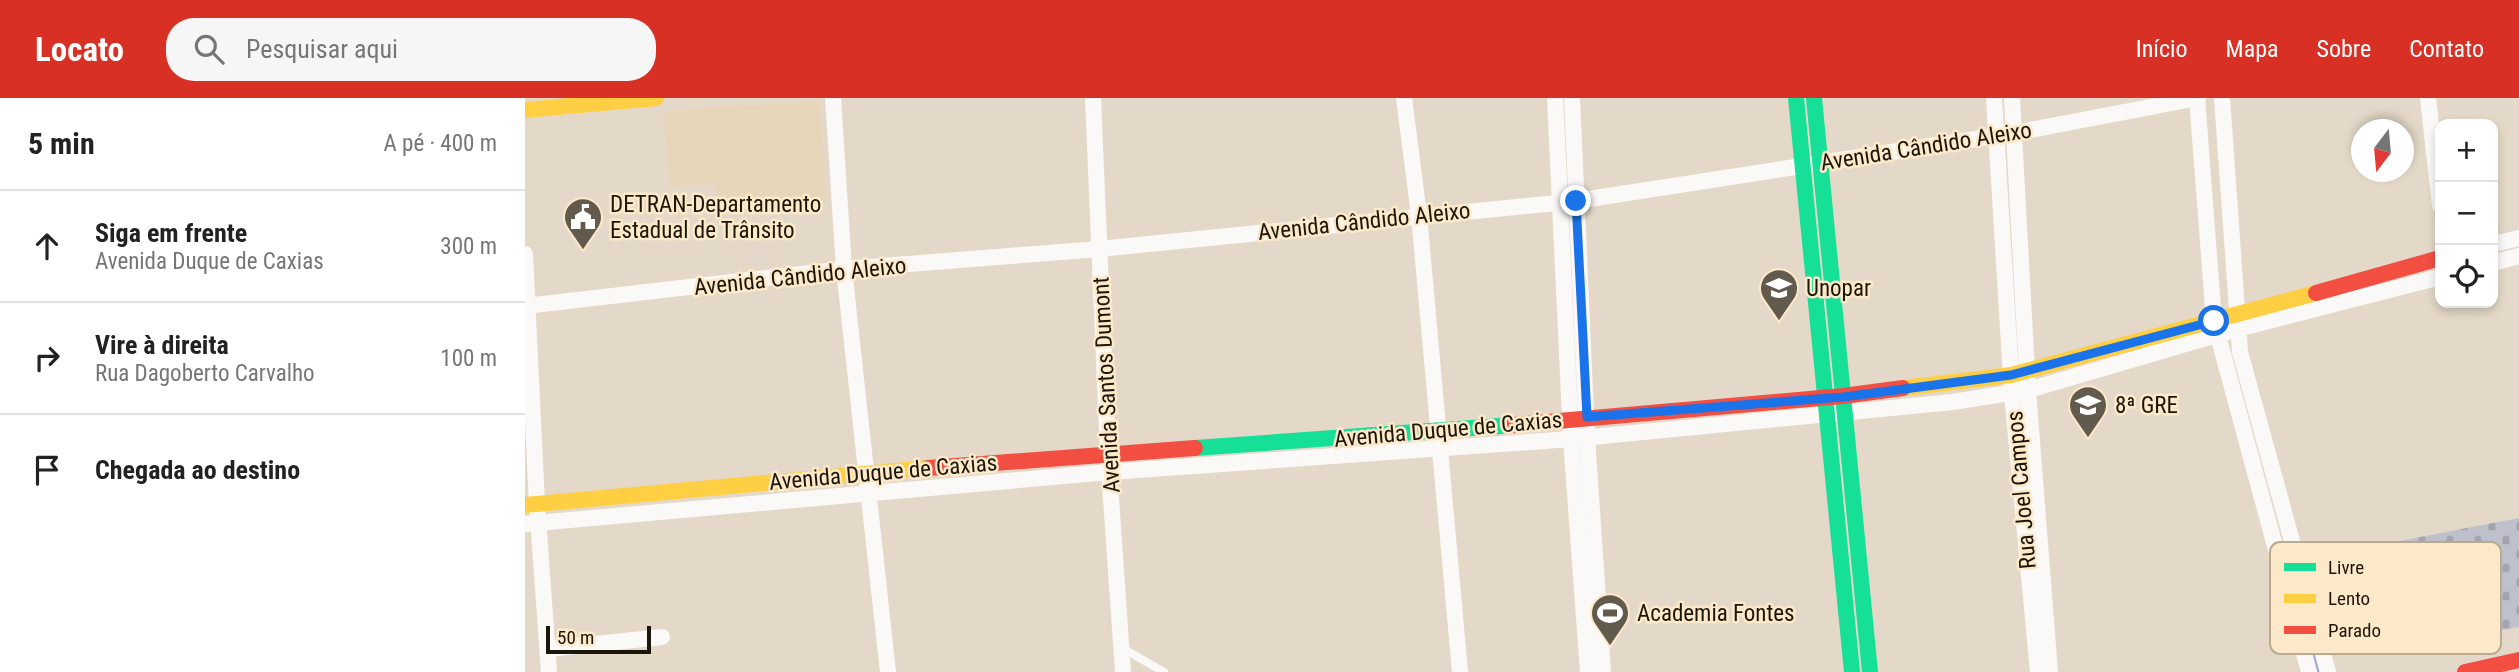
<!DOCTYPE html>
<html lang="pt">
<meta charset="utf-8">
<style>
body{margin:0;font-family:"Roboto Condensed",sans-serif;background:#f6f6f6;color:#222}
.controls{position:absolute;right:21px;top:21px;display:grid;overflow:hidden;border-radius:14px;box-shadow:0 4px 10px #0003}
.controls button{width:63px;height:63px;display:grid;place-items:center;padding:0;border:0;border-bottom:2px solid #e0e0e0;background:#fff;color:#222;font:35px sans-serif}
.compass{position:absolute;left:1826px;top:21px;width:63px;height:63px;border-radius:50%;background:#fff;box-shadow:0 4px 10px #0003;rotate:196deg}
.scale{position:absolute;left:21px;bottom:18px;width:105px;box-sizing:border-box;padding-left:7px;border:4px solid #1c160a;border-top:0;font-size:19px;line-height:24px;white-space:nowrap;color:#1c160a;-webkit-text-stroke:5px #fce9ca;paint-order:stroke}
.stop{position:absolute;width:21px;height:21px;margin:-16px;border:5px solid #1a73e8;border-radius:50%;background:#fff}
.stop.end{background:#1a73e8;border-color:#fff;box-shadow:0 2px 7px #0008}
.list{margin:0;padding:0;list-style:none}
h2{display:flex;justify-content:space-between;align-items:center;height:91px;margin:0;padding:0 28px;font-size:30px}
h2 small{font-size:23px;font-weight:400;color:#767676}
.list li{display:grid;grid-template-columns:46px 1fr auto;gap:21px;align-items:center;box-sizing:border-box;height:112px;padding:0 28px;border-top:2px solid #e0e0e0}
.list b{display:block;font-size:26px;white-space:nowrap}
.list p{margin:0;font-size:23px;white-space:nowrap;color:#767676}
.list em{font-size:23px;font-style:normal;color:#767676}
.icon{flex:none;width:38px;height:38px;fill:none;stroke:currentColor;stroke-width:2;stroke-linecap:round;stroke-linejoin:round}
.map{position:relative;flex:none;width:1994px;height:574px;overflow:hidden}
header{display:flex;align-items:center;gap:42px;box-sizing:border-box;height:98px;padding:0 35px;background:#d93025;color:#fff}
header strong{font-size:33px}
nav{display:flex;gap:38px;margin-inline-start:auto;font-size:24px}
.search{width:490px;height:63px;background:#f6f6f6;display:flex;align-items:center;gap:18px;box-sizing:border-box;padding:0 24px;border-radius:28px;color:#767676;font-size:26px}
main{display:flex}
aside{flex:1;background:#fff}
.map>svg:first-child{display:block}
.built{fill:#e7d6b9}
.cemetery{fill:url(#cemetery-stones)}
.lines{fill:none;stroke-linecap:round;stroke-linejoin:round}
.stream{stroke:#a4aed0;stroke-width:4.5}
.lane{stroke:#fbf9f7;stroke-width:8}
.street{stroke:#fbf9f7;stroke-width:16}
.fast{stroke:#16e098;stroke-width:16}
.slow{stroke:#ffcf43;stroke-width:16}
.jam{stroke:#f24e42;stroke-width:16}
.route{stroke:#1a73e8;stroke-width:9}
.labels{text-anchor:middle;stroke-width:5;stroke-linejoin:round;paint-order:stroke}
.street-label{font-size:23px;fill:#1c160a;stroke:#fce9ca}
.poi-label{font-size:23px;fill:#1c160a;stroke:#fce9ca;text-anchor:start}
.key{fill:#fce9ca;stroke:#b9aa90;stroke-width:2}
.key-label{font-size:19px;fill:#1c160a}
</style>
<header>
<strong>Locato</strong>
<div class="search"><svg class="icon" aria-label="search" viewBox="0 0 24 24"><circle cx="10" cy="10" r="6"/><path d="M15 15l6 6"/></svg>Pesquisar aqui</div>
<nav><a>Início</a><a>Mapa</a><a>Sobre</a><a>Contato</a></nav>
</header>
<main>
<aside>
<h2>5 min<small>A pé · 400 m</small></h2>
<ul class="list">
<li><svg class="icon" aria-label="ahead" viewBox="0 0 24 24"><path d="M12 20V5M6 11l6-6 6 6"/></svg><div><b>Siga em frente</b><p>Avenida Duque de Caxias</p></div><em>300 m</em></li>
<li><svg class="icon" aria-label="right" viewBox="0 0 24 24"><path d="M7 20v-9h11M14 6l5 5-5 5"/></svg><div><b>Vire à direita</b><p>Rua Dagoberto Carvalho</p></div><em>100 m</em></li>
<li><svg class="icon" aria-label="arrive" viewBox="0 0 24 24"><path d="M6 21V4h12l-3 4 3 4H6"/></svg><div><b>Chegada ao destino</b></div></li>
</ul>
</aside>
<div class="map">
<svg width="1994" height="574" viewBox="0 0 1994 574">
<defs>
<pattern id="cemetery-stones" width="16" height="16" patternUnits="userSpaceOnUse" patternTransform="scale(1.75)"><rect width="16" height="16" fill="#bec0cc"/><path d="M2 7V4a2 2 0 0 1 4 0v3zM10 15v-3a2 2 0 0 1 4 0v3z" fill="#a3a4ae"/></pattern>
</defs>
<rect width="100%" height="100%" fill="#e4d9c8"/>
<!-- built -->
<polygon class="built" points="294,3 301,102 192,109 191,86 145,89 139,13"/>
<!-- cemetery -->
<polygon class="cemetery" points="1994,420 1994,529 1887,550 1864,445"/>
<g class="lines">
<!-- stream -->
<polyline class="stream" points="1757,445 1793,574"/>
<!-- lane -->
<polyline class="lane" points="597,550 639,574"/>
<!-- street -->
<g class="street">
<polyline points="308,0 319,171 363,574"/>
<polyline points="568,0 583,357 598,574"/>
<polyline points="879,0 894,117 935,574"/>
<polyline points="1030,0 1046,341 1063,574"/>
<polyline points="1047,0 1062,339 1078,574"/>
<polyline points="1469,0 1487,296 1513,574"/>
<polyline points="1487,0 1503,292 1525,574"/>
<polyline points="1672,0 1689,223 1784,574"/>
<polyline points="1697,0 1715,254 1803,574"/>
<polyline points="1903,0 1915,107"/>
<polyline points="1968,146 1994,140"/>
<polyline points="0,156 12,406 24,574"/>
<polyline points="1968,165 1994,158"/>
<polyline points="0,208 319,171 574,151 1051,103 1489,35 1673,0"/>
<polyline points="0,426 584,374 1046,341 1428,304 1503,292 1712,231 1915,179"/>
<polyline points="23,551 137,539"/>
</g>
<!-- fast -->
<g class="fast">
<polyline points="1271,0 1327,574"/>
<polyline points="1289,0 1345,574"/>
<polyline points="670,350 988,327"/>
</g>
<!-- slow -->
<g class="slow">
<polyline points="0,12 131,0"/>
<polyline points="1378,290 1486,277 1791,195"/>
<polyline points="0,407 403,370"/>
</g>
<!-- jam -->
<g class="jam">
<polyline points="1791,195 1915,160"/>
<polyline points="988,327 1318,298 1378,290"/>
<polyline points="403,370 670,350"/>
<polyline points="1940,574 1994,562"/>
</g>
</g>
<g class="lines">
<!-- route -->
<polyline class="route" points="1051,103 1062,319 1318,299 1486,277 1689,223"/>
</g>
<!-- icons -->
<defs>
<symbol id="civic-pin" viewBox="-11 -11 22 30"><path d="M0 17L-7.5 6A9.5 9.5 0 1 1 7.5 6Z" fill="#625a4c" stroke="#fce9ca"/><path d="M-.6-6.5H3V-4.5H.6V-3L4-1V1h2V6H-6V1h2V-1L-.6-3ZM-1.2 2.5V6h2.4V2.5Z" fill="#fff"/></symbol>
<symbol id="university-pin" viewBox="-11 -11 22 30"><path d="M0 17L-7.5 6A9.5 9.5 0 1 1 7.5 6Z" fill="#625a4c" stroke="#fce9ca"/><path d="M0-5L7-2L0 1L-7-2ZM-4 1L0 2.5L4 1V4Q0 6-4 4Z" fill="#fff"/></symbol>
<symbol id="stadium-pin" viewBox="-11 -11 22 30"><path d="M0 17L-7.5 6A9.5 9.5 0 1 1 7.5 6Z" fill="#625a4c" stroke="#fce9ca"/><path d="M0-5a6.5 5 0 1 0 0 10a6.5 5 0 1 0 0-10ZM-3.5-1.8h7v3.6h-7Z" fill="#fff"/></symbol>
</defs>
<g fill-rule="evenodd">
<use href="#civic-pin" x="36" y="97" width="44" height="60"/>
<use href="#university-pin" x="1232" y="168" width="44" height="60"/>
<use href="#university-pin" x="1541" y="285" width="44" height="60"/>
<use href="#stadium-pin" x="1063" y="493" width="44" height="60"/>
</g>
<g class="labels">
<!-- street labels -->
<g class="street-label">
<text transform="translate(1401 48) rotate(-9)" y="8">Avenida Cândido Aleixo</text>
<text transform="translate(839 123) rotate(-6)" y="8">Avenida Cândido Aleixo</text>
<text transform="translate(275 178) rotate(-6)" y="8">Avenida Cândido Aleixo</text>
<text transform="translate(581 287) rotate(-93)" y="8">Avenida Santos Dumont</text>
<text transform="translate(923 331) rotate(-5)" y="8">Avenida Duque de Caxias</text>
<text transform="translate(358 374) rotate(-5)" y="8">Avenida Duque de Caxias</text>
<text transform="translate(1496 392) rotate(-95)" y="8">Rua Joel Campos</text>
</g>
<!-- poi labels -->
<g class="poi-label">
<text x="85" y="114">DETRAN-Departamento<tspan x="85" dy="26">Estadual de Trânsito</tspan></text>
<text x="1281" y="198">Unopar</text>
<text x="1590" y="315">8ª GRE</text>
<text x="1112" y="523">Academia Fontes</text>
</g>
</g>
<!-- legend -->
<rect x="1745" y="444" width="231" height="112" rx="10" class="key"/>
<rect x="1759" y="465" width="32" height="8" fill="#16e098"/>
<rect x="1759" y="496" width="32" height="9" fill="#ffcf43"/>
<rect x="1759" y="528" width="32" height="8" fill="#f24e42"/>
<g class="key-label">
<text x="1803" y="476">Livre</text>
<text x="1803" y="507">Lento</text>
<text x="1803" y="539">Parado</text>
</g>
</svg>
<div class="controls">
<button>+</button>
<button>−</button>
<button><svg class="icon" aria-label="locate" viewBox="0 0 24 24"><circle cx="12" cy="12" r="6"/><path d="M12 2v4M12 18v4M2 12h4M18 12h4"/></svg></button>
</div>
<svg class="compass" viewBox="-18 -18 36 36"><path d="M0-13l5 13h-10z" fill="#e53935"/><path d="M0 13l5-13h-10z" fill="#767676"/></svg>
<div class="scale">50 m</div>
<div class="stop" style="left:1689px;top:223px"></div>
<div class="stop end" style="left:1051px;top:103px"></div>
</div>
</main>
